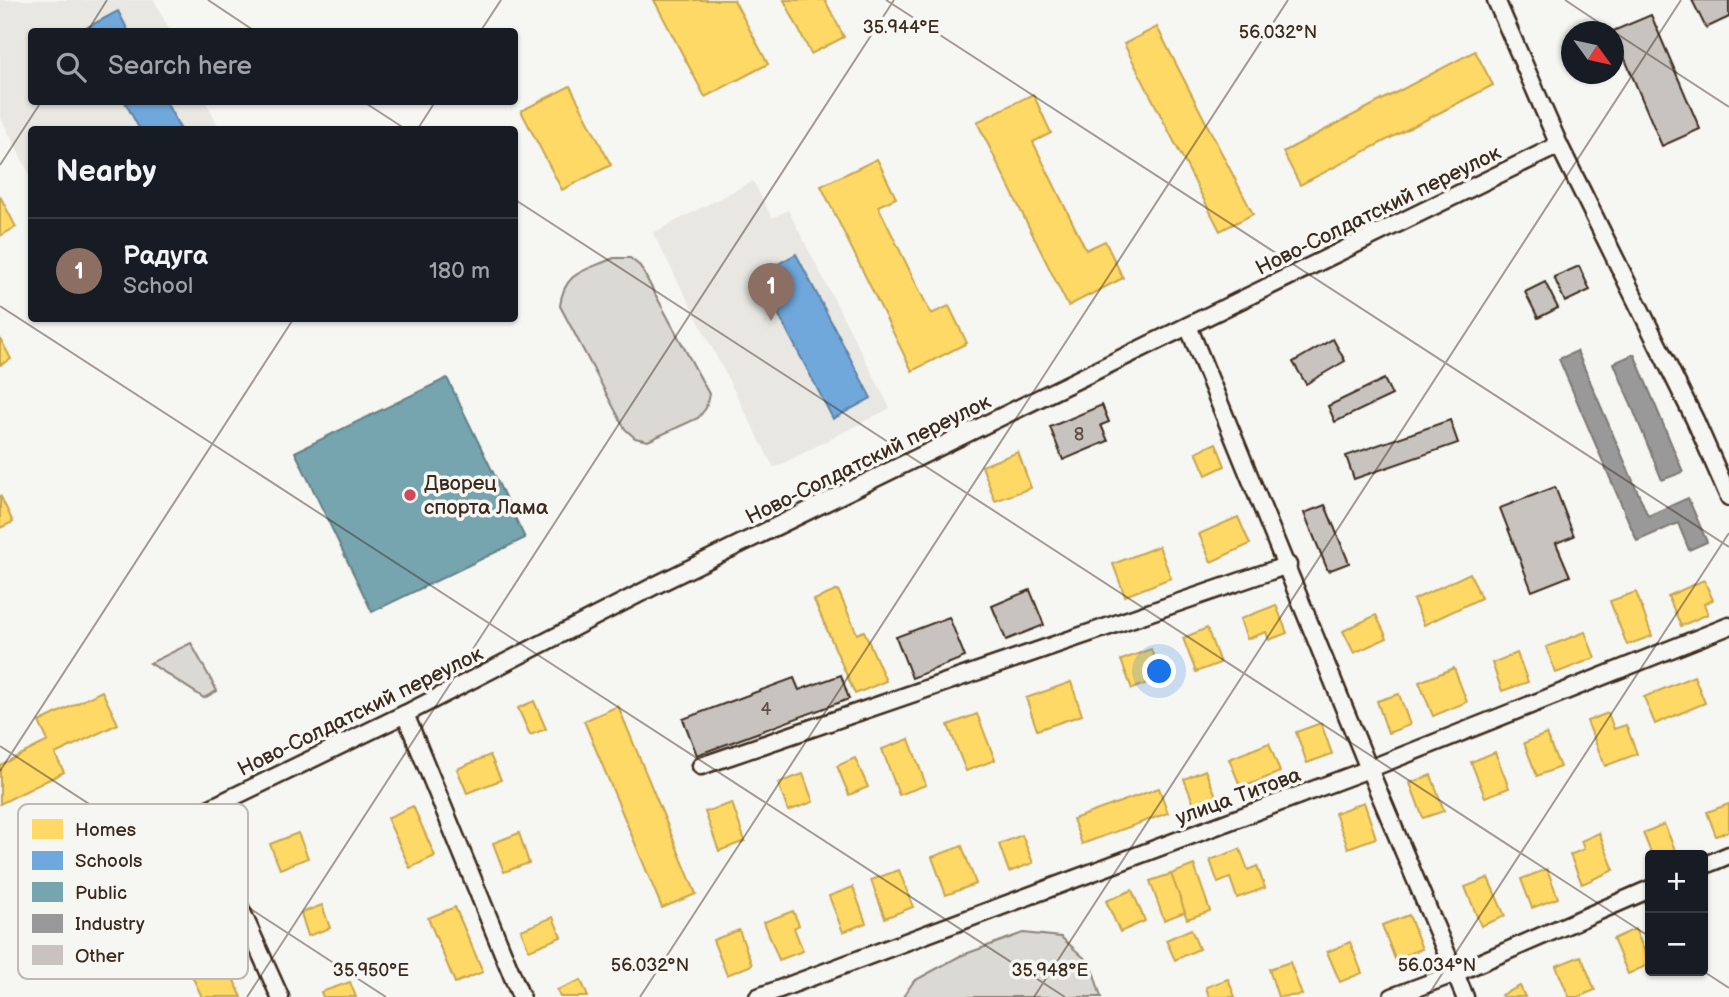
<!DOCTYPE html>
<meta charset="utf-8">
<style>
body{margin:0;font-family:"Balsamiq Sans",sans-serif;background:#20242c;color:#f1f3f6}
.controls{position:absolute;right:21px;bottom:21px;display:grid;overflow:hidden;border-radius:7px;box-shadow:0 2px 5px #0004}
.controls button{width:63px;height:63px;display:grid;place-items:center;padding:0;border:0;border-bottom:2px solid #363941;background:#171b24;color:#f1f3f6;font:35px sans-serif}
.compass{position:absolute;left:1561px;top:21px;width:63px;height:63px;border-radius:50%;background:#171b24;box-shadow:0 2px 5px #0004;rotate:123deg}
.you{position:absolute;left:1160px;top:672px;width:24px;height:24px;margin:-18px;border:5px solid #fff;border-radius:50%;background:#1a73e8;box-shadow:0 0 0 10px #1a73e833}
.badge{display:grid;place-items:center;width:46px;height:46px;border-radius:50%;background:#7c3aed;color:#fff;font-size:23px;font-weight:700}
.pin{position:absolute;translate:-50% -58px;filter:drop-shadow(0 2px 4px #0008)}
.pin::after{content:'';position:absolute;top:37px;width:24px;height:21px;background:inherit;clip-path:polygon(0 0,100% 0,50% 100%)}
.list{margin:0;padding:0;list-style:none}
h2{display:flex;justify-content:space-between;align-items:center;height:91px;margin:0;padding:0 28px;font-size:30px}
h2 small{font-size:23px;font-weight:400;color:#9ea1a6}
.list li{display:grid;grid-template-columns:46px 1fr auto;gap:21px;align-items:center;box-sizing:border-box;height:105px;padding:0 28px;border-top:2px solid #363941}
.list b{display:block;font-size:26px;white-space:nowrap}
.list p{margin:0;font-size:23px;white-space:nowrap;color:#9ea1a6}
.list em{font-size:23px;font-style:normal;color:#9ea1a6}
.icon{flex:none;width:38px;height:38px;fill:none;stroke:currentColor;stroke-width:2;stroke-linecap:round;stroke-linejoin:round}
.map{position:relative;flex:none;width:1729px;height:997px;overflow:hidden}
.search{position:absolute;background:#171b24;box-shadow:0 2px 5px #0004;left:28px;top:28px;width:490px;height:77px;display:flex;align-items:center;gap:18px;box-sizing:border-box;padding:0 24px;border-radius:7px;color:#9ea1a6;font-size:26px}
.panel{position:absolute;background:#171b24;box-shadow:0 2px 5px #0004;left:28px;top:126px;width:490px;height:196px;border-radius:7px}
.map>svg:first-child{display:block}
.built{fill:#e8e7e2}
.green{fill:#dad9d3;stroke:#8a8278;stroke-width:2}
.homes{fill:#ffd966;stroke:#c4a450;stroke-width:2}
.schools{fill:#6fa8dc;stroke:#5f82a3;stroke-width:2}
.public{fill:#76a5af;stroke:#648084;stroke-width:2}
.industry{fill:#999;stroke:#7d7874;stroke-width:2}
.building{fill:#c8c3be;stroke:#3b2a1e;stroke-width:2}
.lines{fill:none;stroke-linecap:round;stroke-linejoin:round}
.minor-casing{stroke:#3b2a1e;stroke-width:21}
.minor{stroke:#f6f6f2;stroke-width:16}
.ticks{fill:none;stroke:#3b2a1e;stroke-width:2;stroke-opacity:0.45}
.poi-dot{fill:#d1495b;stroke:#f6f6f2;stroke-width:2.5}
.labels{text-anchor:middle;stroke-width:7;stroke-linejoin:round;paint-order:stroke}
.number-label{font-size:18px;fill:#5e5046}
.street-label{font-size:21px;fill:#3b2a1e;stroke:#f6f6f2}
.poi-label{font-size:21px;fill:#3b2a1e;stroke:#f6f6f2;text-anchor:start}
.key{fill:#f6f6f2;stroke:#beb9b2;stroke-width:2}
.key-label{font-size:19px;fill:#3b2a1e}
.ticks-label{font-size:18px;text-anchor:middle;fill:#3b2a1e;stroke:#f6f6f2;stroke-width:7;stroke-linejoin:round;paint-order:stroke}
</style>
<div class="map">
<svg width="1729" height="997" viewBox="0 0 1729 997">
<rect width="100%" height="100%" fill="#f6f6f2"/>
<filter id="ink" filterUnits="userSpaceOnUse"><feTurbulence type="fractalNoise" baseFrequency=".0143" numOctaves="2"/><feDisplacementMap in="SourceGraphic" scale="14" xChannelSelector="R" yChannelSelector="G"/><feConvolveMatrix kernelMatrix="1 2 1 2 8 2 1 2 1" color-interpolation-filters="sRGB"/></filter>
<g filter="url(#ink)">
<!-- built -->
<g class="built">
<polygon points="0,0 154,0 170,31 32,32 32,102 206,102 220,129 32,130 31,177 0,116"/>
<polygon points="753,181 772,218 788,210 890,408 774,468 653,233"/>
</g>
<!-- green -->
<g class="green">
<path d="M614 258H630L640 266 709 394 706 408 698 418 648 441 635 438 625 429 560 306C564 271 585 271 614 258Z"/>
<polygon points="191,643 217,691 204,698 150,663"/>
<polygon points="1023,933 1061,937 1091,964 1101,997 903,997 914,981 960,956"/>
</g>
<!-- homes -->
<g class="homes">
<polygon points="654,0 734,0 768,64 705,97"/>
<polygon points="784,0 825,0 844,37 811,54"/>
<polygon points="1157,27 1253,214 1220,231 1124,44"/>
<polygon points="1475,51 1493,85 1300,185 1283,152"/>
<polygon points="570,86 611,165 562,190 521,111"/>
<polygon points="1033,94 1051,133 1033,142 1086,250 1105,241 1123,278 1068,306 977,122"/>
<polygon points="877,159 896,198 878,206 931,314 949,306 967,343 912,371 821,186"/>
<polygon points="0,196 16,227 0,236"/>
<polygon points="0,338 11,359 0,365"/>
<polygon points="1216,443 1225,466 1206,475 1196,452"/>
<polygon points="1018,452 1031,488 995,501 982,466"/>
<polygon points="0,495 13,522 0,528"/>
<polygon points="1238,517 1250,544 1211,562 1199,534"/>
<polygon points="1159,546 1171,578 1125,596 1113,564"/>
<polygon points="1470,573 1481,598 1424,625 1413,600"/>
<polygon points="1704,580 1713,600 1704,604 1708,614 1681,626 1668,596"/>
<polygon points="838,590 857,634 864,631 886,681 855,694 814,600"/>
<polygon points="1636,592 1652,636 1627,645 1610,601"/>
<polygon points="1276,605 1287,633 1269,640 1266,632 1247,639 1240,619"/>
<polygon points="1376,615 1387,638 1354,653 1343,631"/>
<polygon points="1207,628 1220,663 1196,672 1183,638"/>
<polygon points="1585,632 1595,658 1556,673 1546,647"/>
<polygon points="1151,649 1161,678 1132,689 1121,660"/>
<polygon points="1517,653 1528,682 1502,691 1492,663"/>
<polygon points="1454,668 1467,702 1433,716 1419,682"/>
<polygon points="1694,676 1705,703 1655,724 1644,697"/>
<polygon points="1071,682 1082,715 1037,730 1026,698"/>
<polygon points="102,691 118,724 55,754 64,772 0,804 0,765 48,741 39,722"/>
<polygon points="1399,694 1410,725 1388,733 1377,701"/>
<polygon points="534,701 546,729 530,735 518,708"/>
<polygon points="618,706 696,894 662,908 584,721"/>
<polygon points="1608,713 1614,729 1626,725 1637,754 1605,766 1587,721"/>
<polygon points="977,714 995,760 966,771 948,725"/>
<polygon points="1321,723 1332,754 1307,763 1296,732"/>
<polygon points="1546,734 1560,767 1537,776 1524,743"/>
<polygon points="909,739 926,785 899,795 882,749"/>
<polygon points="1269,743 1280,772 1241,788 1229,759"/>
<polygon points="1495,752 1509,788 1485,797 1471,762"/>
<polygon points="490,755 501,780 467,793 457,769"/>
<polygon points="855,758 868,787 849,795 837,766"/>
<polygon points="1205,770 1217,798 1195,807 1184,779"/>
<polygon points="803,774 813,802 788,811 778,783"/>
<polygon points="1431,775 1444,811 1423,818 1410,783"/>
<polygon points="1159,788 1168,813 1082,844 1073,819"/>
<polygon points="1364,802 1376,838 1348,848 1335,813"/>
<polygon points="732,803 745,841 719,851 705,812"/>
<polygon points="1729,804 1729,831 1716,836 1707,812"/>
<polygon points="413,806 435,856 410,868 387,818"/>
<polygon points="156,819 242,997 202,997 124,834"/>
<polygon points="1664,824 1676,852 1669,855 1652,855 1643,833"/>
<polygon points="298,833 308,858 280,869 270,844"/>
<polygon points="519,833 529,863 504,872 493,843"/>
<polygon points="1599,833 1614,870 1582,884 1570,855 1584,849 1581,841"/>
<polygon points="1022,835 1033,863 1009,872 999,844"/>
<polygon points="962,846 976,884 946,895 932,857"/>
<polygon points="1240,849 1248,870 1257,866 1265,888 1237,898 1230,878 1218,883 1210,860"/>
<polygon points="1194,865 1210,911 1187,919 1171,874"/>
<polygon points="1547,869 1558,898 1532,908 1521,879"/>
<polygon points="899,870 913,907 885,918 871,880"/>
<polygon points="1171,874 1185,912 1164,920 1150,881"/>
<polygon points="1488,878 1505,916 1481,926 1465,887"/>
<polygon points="853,887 866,923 843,932 829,896"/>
<polygon points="1132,890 1145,921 1120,932 1106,901"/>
<polygon points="322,905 330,928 308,936 301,913"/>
<polygon points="455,907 483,972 455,983 428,918"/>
<polygon points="793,911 799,925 794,928 803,951 779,960 764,922"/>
<polygon points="1409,915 1422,949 1395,959 1382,925"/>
<polygon points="553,917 561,937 529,950 521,930"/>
<polygon points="1191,929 1199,949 1175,960 1166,940"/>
<polygon points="1635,929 1650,964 1628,974 1613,939"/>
<polygon points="739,930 752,965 727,975 713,940"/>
<polygon points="1350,942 1362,973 1340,982 1327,952"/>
<polygon points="1581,956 1595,990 1578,997 1569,997 1556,966"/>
<polygon points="1290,962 1302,995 1278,997 1269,969"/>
<polygon points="1228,979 1235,997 1209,997 1206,987"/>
<polygon points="581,980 588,997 560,997 557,990"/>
<polygon points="350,982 356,997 323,997 321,992"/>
<polygon points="1520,986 1525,997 1503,997 1501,995"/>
</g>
<!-- schools -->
<g class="schools">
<polygon points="118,11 129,32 88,32 86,28"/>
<polygon points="125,102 166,102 181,130 140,130"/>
<polygon points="796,254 871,398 833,419 758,275"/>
</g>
<!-- public -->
<polygon class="public" points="447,378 525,538 372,612 295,452"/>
<!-- industry -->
<g class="industry">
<polygon points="1577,351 1648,516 1688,498 1707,542 1689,550 1678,523 1637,541 1559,359"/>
<polygon points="1634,354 1683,472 1662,480 1614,363"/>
</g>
<!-- building -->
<g class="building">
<polygon points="1692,0 1729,0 1729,17 1706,28"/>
<polygon points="1651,15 1700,129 1662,146 1613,31"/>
<polygon points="1579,266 1590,290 1565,302 1554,277"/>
<polygon points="1545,282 1558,308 1538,318 1525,292"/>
<polygon points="1333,339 1345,361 1306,384 1293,362"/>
<polygon points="1384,379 1392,395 1335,422 1328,406"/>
<polygon points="1102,405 1109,422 1101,425 1108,441 1063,460 1050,427"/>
<polygon points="1450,420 1458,443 1354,479 1346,456"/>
<polygon points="1555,487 1574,536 1556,543 1570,576 1532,591 1500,508"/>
<polygon points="1325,505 1349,563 1328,571 1304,513"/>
<polygon points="1030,590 1044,625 1006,640 992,606"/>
<polygon points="949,617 965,657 912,678 896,637"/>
<polygon points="841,675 849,699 697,755 683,719 794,678 799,690"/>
</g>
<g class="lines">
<defs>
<g id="minor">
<polyline points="1496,0 1559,145 1695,420 1729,497"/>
<polyline points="1188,326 1369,769 1465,997"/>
<polyline points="405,714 521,997"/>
<polyline points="701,766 1288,565"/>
<polyline points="1703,866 1729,855"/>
<polyline points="280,997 198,814 405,714 660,583 1559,145"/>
<polyline points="758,997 1369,769 1729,626"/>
<polyline points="1392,997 1456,973 1650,889"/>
</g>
</defs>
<!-- minor casing -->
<use href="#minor" class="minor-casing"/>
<!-- minor -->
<use href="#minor" class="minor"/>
</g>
</g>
<!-- ticks -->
<path class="ticks" d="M208 0 256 32M886 0 1729 547M1565 0 1613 32M87 32 107 0M480 32 501 0M1614 32 1729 107M364 102 407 130M417 130 435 102M0 165 41 102M514 199 1650 937M0 306 1065 997M0 746 386 997M0 771 294 318M1703 971 1729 988M247 997 894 0M640 997 1288 0M1034 997 1681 0M1427 997 1729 533"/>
<!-- markers -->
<circle class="poi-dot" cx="410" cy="495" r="7"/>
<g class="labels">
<!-- number labels -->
<g class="number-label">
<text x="1079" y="440">8</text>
<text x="766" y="715">4</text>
</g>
<!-- street labels -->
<g class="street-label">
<text transform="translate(1378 210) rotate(-26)" y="7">Ново-Солдатский переулок</text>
<text transform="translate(868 459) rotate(-26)" y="7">Ново-Солдатский переулок</text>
<text transform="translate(360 711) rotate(-26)" y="7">Ново-Солдатский переулок</text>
<text transform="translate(1238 796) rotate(-20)" y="7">улица Титова</text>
</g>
<!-- poi labels -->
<g class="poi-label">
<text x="424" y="490">Дворец<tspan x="424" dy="24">спорта Лама</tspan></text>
</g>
</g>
<!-- legend -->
<rect x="18" y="804" width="230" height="175" rx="10" class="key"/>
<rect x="32" y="819" width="31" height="20" fill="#ffd966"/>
<rect x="32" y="851" width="31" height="19" fill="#6fa8dc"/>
<rect x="32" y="882" width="31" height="20" fill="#76a5af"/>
<rect x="32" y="914" width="31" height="19" fill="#999"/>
<rect x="32" y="945" width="31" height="20" fill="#c8c3be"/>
<g class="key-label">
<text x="75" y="836">Homes</text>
<text x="75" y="867">Schools</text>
<text x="75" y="899">Public</text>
<text x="75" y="930">Industry</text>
<text x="75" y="962">Other</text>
</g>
<g class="ticks-label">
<text x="901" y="33">35.944°E</text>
<text x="1278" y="38">56.032°N</text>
<text x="650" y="971">56.032°N</text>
<text x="1437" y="971">56.034°N</text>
<text x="371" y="976">35.950°E</text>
<text x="1050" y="976">35.948°E</text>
</g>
</svg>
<div class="controls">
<button>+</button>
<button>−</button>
</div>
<svg class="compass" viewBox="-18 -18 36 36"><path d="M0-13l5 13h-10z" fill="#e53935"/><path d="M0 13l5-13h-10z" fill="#9ea1a6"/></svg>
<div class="you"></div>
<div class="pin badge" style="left:771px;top:321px;background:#8d6e63">1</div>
<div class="search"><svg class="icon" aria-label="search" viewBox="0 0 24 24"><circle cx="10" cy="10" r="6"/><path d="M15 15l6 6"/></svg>Search here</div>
<section class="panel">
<h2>Nearby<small></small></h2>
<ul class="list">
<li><span class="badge" style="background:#8d6e63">1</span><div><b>Радуга</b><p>School</p></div><em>180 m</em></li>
</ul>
</section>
</div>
